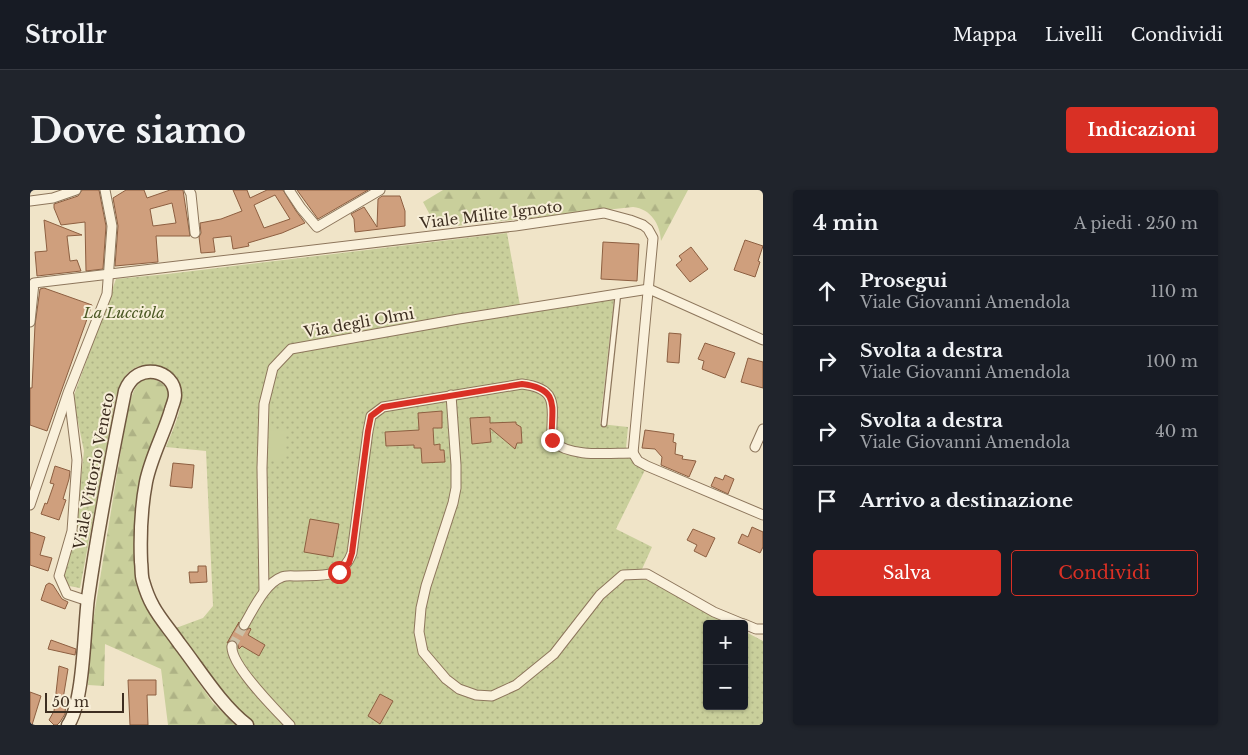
<!DOCTYPE html>
<html lang="it">
<meta charset="utf-8">
<style>
body{margin:0;font-family:"Libre Baskerville",serif;background:#20242c;color:#f1f3f6}
.controls{position:absolute;right:15px;bottom:15px;display:grid;overflow:hidden;border-radius:5px;box-shadow:0 1px 4px #0004}
.controls button{width:45px;height:45px;display:grid;place-items:center;padding:0;border:0;border-bottom:1px solid #363941;background:#171b24;color:#f1f3f6;font:25px sans-serif}
.scale{position:absolute;left:15px;bottom:12px;width:79px;box-sizing:border-box;padding-left:5px;border:2px solid #3d2e20;border-top:0;font-size:14px;line-height:18px;white-space:nowrap;color:#3d2e20;-webkit-text-stroke:4px #f7eed8;paint-order:stroke}
.stop{position:absolute;width:15px;height:15px;margin:-11px;border:4px solid #d93025;border-radius:50%;background:#fff}
.stop.end{background:#d93025;border-color:#fff;box-shadow:0 1px 5px #0008}
.list{margin:0;padding:0;list-style:none}
h2{display:flex;justify-content:space-between;align-items:center;height:65px;margin:0;padding:0 20px;font-size:21px}
h2 small{font-size:16px;font-weight:400;color:#9ea1a6}
.list li{display:grid;grid-template-columns:32px 1fr auto;gap:15px;align-items:center;box-sizing:border-box;height:70px;padding:0 20px;border-top:1px solid #363941}
.list b{display:block;font-size:19px;white-space:nowrap}
.list p{margin:0;font-size:16px;white-space:nowrap;color:#9ea1a6}
.list em{font-size:16px;font-style:normal;color:#9ea1a6}
.actions{display:flex;gap:10px;padding:15px 20px}
.actions a{flex:1;padding:11px 0;border:1px solid #d93025;border-radius:5px;text-align:center;font-size:18px;color:#d93025}
.actions .main{background:#d93025;color:#fff}
.icon{flex:none;width:28px;height:28px;fill:none;stroke:currentColor;stroke-width:2;stroke-linecap:round;stroke-linejoin:round}
.map{position:relative;flex:none;width:733px;height:535px;overflow:hidden;border-radius:5px}
header{display:flex;align-items:center;gap:30px;box-sizing:border-box;height:70px;padding:0 25px;background:#171b24;border-bottom:1px solid #363941}
header strong{font-size:24px}
nav{display:flex;gap:28px;margin-inline-start:auto;font-size:18px}
.intro{display:flex;align-items:center;justify-content:space-between;box-sizing:border-box;height:120px;padding:0 30px}
h1{margin:0;font-size:35px}
.button{padding:12px 22px;border-radius:5px;background:#d93025;color:#fff;font-size:18px;font-weight:700}
main{display:flex;gap:30px;padding:0 30px}
aside{flex:1;background:#171b24;border-radius:5px;box-shadow:0 1px 4px #0004}
.map>svg:first-child{display:block}
.forest{fill:url(#forest-firs)}
.park{fill:url(#park-dots)}
.garden{fill:#c9cf9b}
.building{fill:#cf9f7d;stroke:#8d5f41;fill-rule:evenodd}
.lines{fill:none;stroke-linecap:round;stroke-linejoin:round}
.street-tunnel{stroke:#ccc0a6;stroke-width:9;stroke-dasharray:9 4.5;stroke-linecap:butt}
.lane-casing{stroke:#8d765c;stroke-width:7}
.street-casing{stroke:#8d765c;stroke-width:11}
.secondary-casing{stroke:#6f573f;stroke-width:15}
.lane{stroke:#faf1dc;stroke-width:4.5}
.street{stroke:#faf1dc;stroke-width:9}
.secondary{stroke:#faf1dc;stroke-width:12}
.route{stroke:#d93025;stroke-width:6}
.labels{text-anchor:middle;stroke-width:4;stroke-linejoin:round;paint-order:stroke}
.street-label{font-size:15px;fill:#3d2e20;stroke:#f7eed8}
.park-label{font-size:15px;font-style:italic;fill:#4d5a26;stroke:#f7eed8}
</style>
<header>
<strong>Strollr</strong>
<nav><a>Mappa</a><a>Livelli</a><a>Condividi</a></nav>
</header>
<div class="intro"><h1>Dove siamo</h1><a class="button">Indicazioni</a></div>
<main>
<div class="map">
<svg width="733" height="535" viewBox="0 0 733 535">
<defs>
<pattern id="forest-firs" width="22" height="20" patternUnits="userSpaceOnUse" patternTransform="scale(1.25)"><rect width="22" height="20" fill="#c9cf9b"/><path d="M5 1l3.5 6h-7zM16 11l3.5 6h-7z" fill="#aeb285"/></pattern>
<pattern id="park-dots" width="8" height="8" patternUnits="userSpaceOnUse" patternTransform="scale(1.25)"><rect width="8" height="8" fill="#c9cf9b"/><path d="M2 2h.1M6 6h.1" fill="none" stroke="#aeb285" stroke-width="1.8" stroke-linecap="round"/></pattern>
</defs>
<rect width="100%" height="100%" fill="#f0e4c8"/>
<!-- forest -->
<g class="forest">
<path d="M413 0H658L631 51C630 34 621 19 603 17L407 38 393 12Z"/>
<path d="M117 188C129 190 135 193 139 204L107 316 125 430 183 513 206 535H138L131 479 75 454 74 496 58 495 61 444 97 223C101 210 103 193 117 188Z"/>
</g>
<!-- park -->
<path class="park" d="M477 43 491 121 584 109 570 234 598 237 596 258 607 275 615 280 586 339 622 357 608 388 620 391 700 434H677V516H714V441L733 451V535H225L198 510 146 438 173 428 183 416 176 261 136 257C142 241 152 222 151 205 151 196 146 191 141 185 129 172 108 171 96 185 91 191 89 199 86 206L50 398 39 396 32 385 45 341 54 261 43 208 86 89 138 84Z"/>
<!-- garden -->
<polygon class="garden" points="239,240 256,241 256,270 238,270"/>
<!-- building -->
<g class="building">
<polygon points="52,0 69,0 76,36 73,79 56,81 55,32 31,35 24,18 24,14 48,6"/>
<path d="M96 0H114L117 8 140 0H153L160 46H126L128 72 85 76 88 36 83 8ZM142 13 146 33 123 36 120 19Z"/>
<path d="M203 0H217L220 8 237 0H253L266 21 275 33 252 43 218 53 219 56 203 59 201 46 183 48 185 62 171 63 169 47 171 43 170 33 191 29 212 21ZM245 5 260 29 234 38 224 15Z"/>
<polygon points="267,0 338,0 288,29"/>
<polygon points="352,6 370,6 375,21 375,36 325,42 324,29 321,24 334,17 347,37 348,9"/>
<polygon points="14,30 52,45 37,46 40,71 47,70 51,81 7,86 5,62 17,61"/>
<polygon points="715,50 733,56 728,71 730,72 725,87 704,80"/>
<polygon points="573,52 609,54 607,91 571,89"/>
<polygon points="661,57 678,79 660,92 646,75 652,70 649,66"/>
<polygon points="14,98 62,115 17,241 0,235 0,198 2,198 5,135 10,99"/>
<polygon points="639,143 651,144 649,173 637,172"/>
<polygon points="675,153 705,163 695,188 672,179 674,171 668,169"/>
<polygon points="718,168 733,172 733,198 711,192"/>
<polygon points="412,221 412,238 403,238 404,255 410,254 410,260 414,260 415,272 392,273 391,258 384,258 384,255 356,256 355,242 389,240 388,223"/>
<polygon points="460,227 460,233 486,232 486,234 491,237 492,253 487,253 485,259 460,238 461,252 442,254 440,228"/>
<polygon points="615,240 644,244 643,252 646,253 645,264 653,266 652,269 666,271 659,287 631,275 632,267 625,259 612,258"/>
<polygon points="143,273 164,275 162,298 140,296"/>
<polygon points="25,276 40,281 39,289 33,309 36,310 29,330 11,324 15,313 17,314 24,294 20,293"/>
<polygon points="695,285 704,289 698,304 681,296 685,287 693,290"/>
<polygon points="280,329 309,334 303,367 274,362"/>
<polygon points="722,337 733,342 733,357 730,363 708,353 712,344 718,347"/>
<polygon points="663,339 685,348 676,367 664,361 667,355 657,350"/>
<polygon points="0,342 15,347 10,365 22,368 18,381 0,375"/>
<polygon points="168,376 176,376 177,392 160,393 159,382 168,382"/>
<polygon points="19,393 23,395 32,409 38,412 35,419 11,410 16,395"/>
<polygon points="209,432 208,436 210,440 214,441 220,438 221,439 218,445 235,455 229,466 212,456 209,459 207,452 205,450 201,450 197,453"/>
<polygon points="21,450 46,459 45,465 18,459"/>
<polygon points="29,476 38,479 33,509 36,509 35,524 30,532 27,535 24,535 19,530 24,521"/>
<polygon points="98,490 126,490 126,505 117,505 118,535 100,535"/>
<polygon points="0,502 11,506 2,535 0,535"/>
<polygon points="350,504 363,511 350,534 338,526"/>
</g>
<g class="lines">
<!-- street-tunnel -->
<polyline class="street-tunnel" points="202,456 214,435"/>
<defs>
<polyline id="lane" points="574,234 588,104"/>
<g id="street">
<polyline points="159,0 161,4 165,43"/>
<polyline points="259,0 271,18 287,37 350,0"/>
<polyline points="0,11 23,8 46,0"/>
<polyline points="0,132 4,93 485,36 574,23 600,30 613,35 618,39 623,48 603,263"/>
<polyline points="39,205 47,270 42,341 29,386 37,404 58,411"/>
<polyline points="421,205 426,275 426,298 423,313 396,396 391,418 389,442 393,462 416,489 429,499 446,505 462,506 486,495 524,464 570,405 593,385 617,384 684,422 713,434"/>
<polyline points="725,257 733,239"/>
<polyline points="603,263 608,271 617,276 733,325"/>
<polyline points="0,315 38,203 77,104 82,36 75,0"/>
<polyline points="234,401 232,278 234,214 243,178 261,159 429,129 619,99 733,150"/>
<polyline points="714,434 726,439 733,439"/>
<path d="M214 435C223 420 235 393 252 387 256 385 263 386 267 386 291 385 313 389 322 363L338 241 341 226 353 217 492 194C533 199 520 220 522 251 541 268 578 263 603 263"/>
<path d="M202 456C200 475 246 520 260 535"/>
</g>
<path id="secondary" d="M38 535C54 512 54 439 58 408 68 338 81 270 95 201 107 170 145 180 145 205 145 210 142 216 141 220 134 244 121 267 116 292 111 318 110 345 111 372 112 378 111 385 113 391 115 398 119 409 123 416 130 429 141 441 149 453 170 480 190 514 217 535"/>
</defs>
<!-- lane casing -->
<use href="#lane" class="lane-casing"/>
<!-- street casing -->
<use href="#street" class="street-casing"/>
<!-- secondary casing -->
<use href="#secondary" class="secondary-casing"/>
<!-- lane -->
<use href="#lane" class="lane"/>
<!-- street -->
<use href="#street" class="street"/>
<!-- secondary -->
<use href="#secondary" class="secondary"/>
</g>
<g class="lines">
<!-- route -->
<path class="route" d="M309 382 319 373 322 363 338 241 341 226 353 217 492 194C533 199 520 220 522 250"/>
</g>
<g class="labels">
<!-- street labels -->
<g class="street-label">
<text transform="translate(461 25) rotate(-7)" y="5">Viale Milite Ignoto</text>
<text transform="translate(329 133) rotate(-10)" y="5">Via degli Olmi</text>
<text transform="translate(64 281) rotate(-79)" y="5">Viale Vittorio Veneto</text>
</g>
<!-- park labels -->
<g class="park-label">
<text x="94" y="128">La Lucciola</text>
</g>
</g>
</svg>
<div class="controls">
<button>+</button>
<button>−</button>
</div>
<div class="scale">50 m</div>
<div class="stop" style="left:309px;top:382px"></div>
<div class="stop end" style="left:522px;top:250px"></div>
</div>
<aside>
<h2>4 min<small>A piedi · 250 m</small></h2>
<ul class="list">
<li><svg class="icon" aria-label="ahead" viewBox="0 0 24 24"><path d="M12 20V5M6 11l6-6 6 6"/></svg><div><b>Prosegui</b><p>Viale Giovanni Amendola</p></div><em>110 m</em></li>
<li><svg class="icon" aria-label="right" viewBox="0 0 24 24"><path d="M7 20v-9h11M14 6l5 5-5 5"/></svg><div><b>Svolta a destra</b><p>Viale Giovanni Amendola</p></div><em>100 m</em></li>
<li><svg class="icon" aria-label="right" viewBox="0 0 24 24"><path d="M7 20v-9h11M14 6l5 5-5 5"/></svg><div><b>Svolta a destra</b><p>Viale Giovanni Amendola</p></div><em>40 m</em></li>
<li><svg class="icon" aria-label="arrive" viewBox="0 0 24 24"><path d="M6 21V4h12l-3 4 3 4H6"/></svg><div><b>Arrivo a destinazione</b></div></li>
</ul>
<div class="actions"><a class="main">Salva</a><a>Condividi</a></div>
</aside>
</main>
